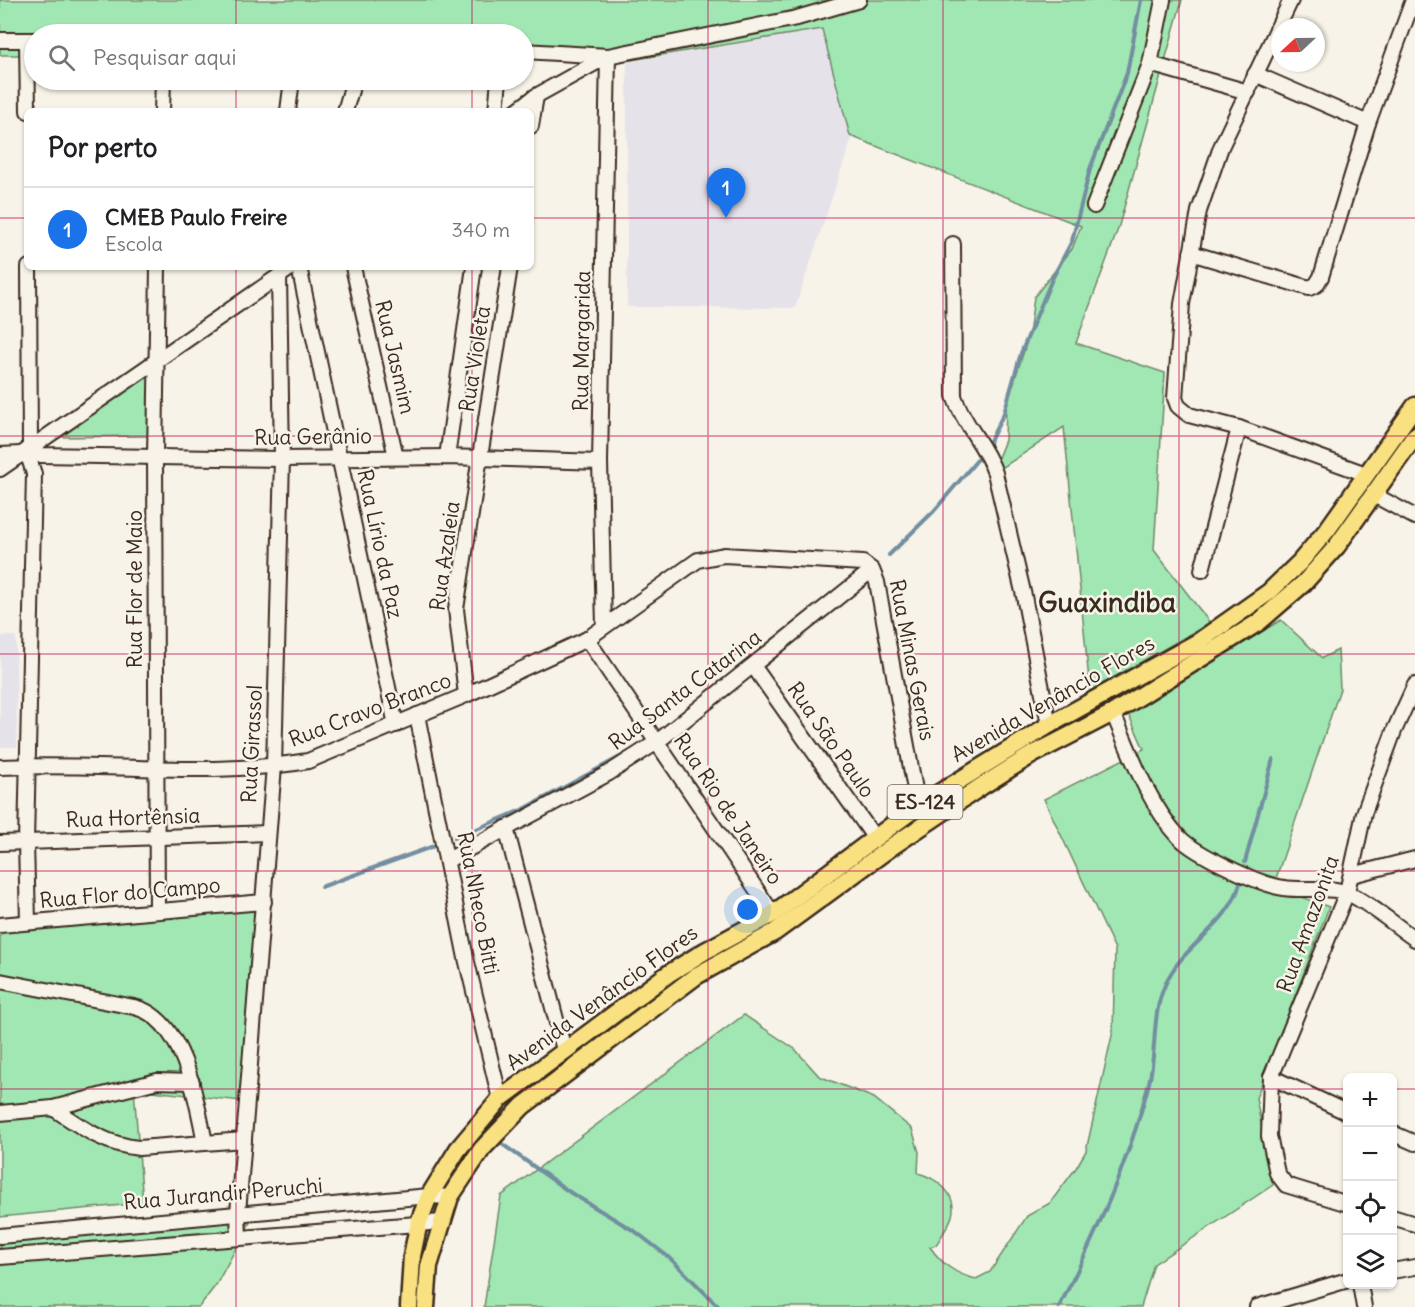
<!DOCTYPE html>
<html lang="pt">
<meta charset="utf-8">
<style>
body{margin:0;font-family:Delius,sans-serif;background:#f2f2f2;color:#202124}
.controls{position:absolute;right:18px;bottom:18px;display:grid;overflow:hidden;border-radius:9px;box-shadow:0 2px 4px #0004}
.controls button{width:54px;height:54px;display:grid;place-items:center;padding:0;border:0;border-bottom:2px solid #e0e0e0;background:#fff;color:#202124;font:30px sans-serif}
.compass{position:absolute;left:1271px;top:18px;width:54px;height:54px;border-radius:50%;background:#fff;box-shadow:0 2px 4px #0004;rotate:248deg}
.you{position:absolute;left:748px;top:910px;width:21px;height:21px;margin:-15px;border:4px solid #fff;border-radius:50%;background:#1a73e8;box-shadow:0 0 0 9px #1a73e833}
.badge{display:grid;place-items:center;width:39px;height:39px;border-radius:50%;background:#1a73e8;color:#fff;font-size:20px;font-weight:700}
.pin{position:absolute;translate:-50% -50px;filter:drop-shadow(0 2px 3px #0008)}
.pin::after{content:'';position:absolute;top:32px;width:21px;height:18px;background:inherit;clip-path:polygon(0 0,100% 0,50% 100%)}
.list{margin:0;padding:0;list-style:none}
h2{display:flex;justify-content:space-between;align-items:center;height:78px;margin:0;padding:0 24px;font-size:26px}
h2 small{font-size:20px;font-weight:400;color:#757577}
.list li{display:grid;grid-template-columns:39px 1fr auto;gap:18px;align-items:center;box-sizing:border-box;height:84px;padding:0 24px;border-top:2px solid #e0e0e0}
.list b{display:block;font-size:22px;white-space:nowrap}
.list p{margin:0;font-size:20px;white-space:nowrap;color:#757577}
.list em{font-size:20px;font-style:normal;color:#757577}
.icon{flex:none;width:33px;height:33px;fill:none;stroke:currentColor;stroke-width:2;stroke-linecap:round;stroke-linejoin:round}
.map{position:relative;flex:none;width:1415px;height:1307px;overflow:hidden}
.search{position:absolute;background:#fff;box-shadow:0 2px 4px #0004;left:24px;top:24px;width:510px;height:66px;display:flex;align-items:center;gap:15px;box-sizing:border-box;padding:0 21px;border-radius:33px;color:#757577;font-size:22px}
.panel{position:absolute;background:#fff;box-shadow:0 2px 4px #0004;left:24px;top:108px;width:510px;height:162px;border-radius:9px}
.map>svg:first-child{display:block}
.built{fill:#e6e2ea}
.green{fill:#a1e7b3;stroke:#6e8868;stroke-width:1.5}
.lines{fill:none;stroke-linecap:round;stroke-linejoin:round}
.stream{stroke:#728ea0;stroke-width:4}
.minor-casing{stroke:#3b2a1e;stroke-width:18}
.major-casing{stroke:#3b2a1e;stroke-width:21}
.minor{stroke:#f7f3e8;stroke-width:14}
.major{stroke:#f9e181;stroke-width:16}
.grid{fill:none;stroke:#c2185b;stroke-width:1.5;stroke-opacity:0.55}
.labels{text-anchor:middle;stroke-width:5;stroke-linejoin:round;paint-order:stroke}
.shield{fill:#f7f3e8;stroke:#73665b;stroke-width:1.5}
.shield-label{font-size:20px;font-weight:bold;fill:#3b2a1e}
.street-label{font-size:21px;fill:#3b2a1e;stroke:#f7f3e8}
.district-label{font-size:27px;font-weight:bold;fill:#3b2a1e;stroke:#f7f3e8}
</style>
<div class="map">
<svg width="1415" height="1307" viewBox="0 0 1415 1307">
<rect width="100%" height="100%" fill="#f7f3e8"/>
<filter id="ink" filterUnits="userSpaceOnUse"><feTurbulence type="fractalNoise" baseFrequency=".0167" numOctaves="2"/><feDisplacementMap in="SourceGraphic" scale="12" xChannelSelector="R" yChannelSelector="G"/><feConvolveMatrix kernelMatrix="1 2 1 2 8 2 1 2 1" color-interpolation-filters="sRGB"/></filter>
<g filter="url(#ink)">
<!-- built -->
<g class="built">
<polygon points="834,27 855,129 795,308 627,307 627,62"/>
<polygon points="0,636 16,636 17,747 0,747"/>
</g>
<!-- green -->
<g class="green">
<polygon points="0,0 1182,0 1118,229 1076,343 1165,373 1154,550 1210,623 1090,691 1064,427 991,475 1005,440 1006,407 1029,335 1034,297 1072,249 1081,226 850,136 822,29 631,60 524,57 524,34 34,34 34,55 0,55"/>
<polygon points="154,365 151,436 56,437"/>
<path d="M1281 620 1322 658 1338 650 1340 689 1273 887 1329 907 1256 1098 1273 1185 1154 1264 1141 1307H484L501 1196 744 1015 795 1049 819 1076 874 1098 912 1129 919 1152 918 1173C936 1178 958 1193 952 1216 949 1226 941 1236 936 1245L930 1247C942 1264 955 1274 976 1279L990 1272 1027 1216 1050 1203 1076 1168 1086 1151 1113 1031 1115 949 1044 799 1144 749 1128 713Z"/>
<polygon points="257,904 241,1101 134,1089 143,1203 0,1217 0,930"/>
<polygon points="253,1217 216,1285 199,1307 0,1307 0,1241"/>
</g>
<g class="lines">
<!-- stream -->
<g class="stream">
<polyline points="987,447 1004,413 1021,353 1052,279 1072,241 1090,169 1127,73 1141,0"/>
<polyline points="889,555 934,511 977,460"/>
<polyline points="455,838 526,808 629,752"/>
<polyline points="1245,862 1273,759"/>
<polyline points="321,887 434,846"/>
<polyline points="502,1144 571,1193 636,1232 671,1259 719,1307"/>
<path d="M1059 1307C1096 1236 1129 1161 1149 1083 1157 1051 1151 1016 1165 985 1181 945 1229 927 1240 883"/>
</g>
<defs>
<g id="minor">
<polyline points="1291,0 1221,147 1199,211 1182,304 1175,398 1178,406 1189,415 1239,428 1366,474"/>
<polyline points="0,40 34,40"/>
<polyline points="27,40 28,111"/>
<polyline points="524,51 608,56 797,18 859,0"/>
<polyline points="1150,64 1248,92"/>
<polyline points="1255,74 1368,123"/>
<polyline points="162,111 163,80"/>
<polyline points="288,111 292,80"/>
<polyline points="345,111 354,80"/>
<polyline points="496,111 499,80"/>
<polyline points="516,111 536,96 608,56"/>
<polyline points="531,126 536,96"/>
<polyline points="1094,206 1150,64 1163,0"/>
<path d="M953 244 954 396C964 426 985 444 995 473L1024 596 1049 725"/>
<polyline points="1191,253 1309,288 1316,285 1321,277 1368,123 1413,0"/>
<polyline points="29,267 30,448 39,455 282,459 447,457 600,462"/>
<polyline points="299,267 396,725"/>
<polyline points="353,267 396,457"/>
<polyline points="0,455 21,454 29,458 34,474 26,843 28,922"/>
<polyline points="447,457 474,267"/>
<polyline points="0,469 292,267"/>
<polyline points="1374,495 1415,517"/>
<polyline points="1202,570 1239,428"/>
<polyline points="604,626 600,462 608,56"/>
<polyline points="587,639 773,914"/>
<polyline points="754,667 874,837"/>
<polyline points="466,695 456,609 510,267"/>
<path d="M1113 713C1131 754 1147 802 1179 837 1195 854 1260 885 1284 888 1302 891 1332 886 1347 893 1367 901 1396 926 1415 939"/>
<polyline points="417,715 466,958 500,1099"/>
<path d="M0 767C103 762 206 778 308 761L466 695 587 639 698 560 724 555 863 563 872 570 877 582 918 806"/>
<polyline points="506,828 564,1050"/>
<polyline points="0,843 268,833"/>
<polyline points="448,860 609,773 657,742 872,570"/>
<polyline points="1352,875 1415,859"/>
<polyline points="157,911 155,457 158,267"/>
<polyline points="0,925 264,902"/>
<path d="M0 981 134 1007C184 1018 197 1102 205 1143"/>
<polyline points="1271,1077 1348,1113"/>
<path d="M53 1108C81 1127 105 1145 139 1148L244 1140"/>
<polyline points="0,1113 53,1108 157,1081 192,1082"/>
<polyline points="1392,1133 1415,1143"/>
<polyline points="1348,1204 1286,1185 1277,1173 1269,1136 1271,1077 1347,892 1364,813 1394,731 1415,685"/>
<polyline points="1392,1217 1415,1224"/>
<polyline points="0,1236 429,1196 450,1197"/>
<polyline points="239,1238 238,1213 274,766 282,459 279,276"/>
<polyline points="0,1257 442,1222"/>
<polyline points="1392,1271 1415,1267"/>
<polyline points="1360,1284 1364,1307"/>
<polyline points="1257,1307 1348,1280"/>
</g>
<g id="major">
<polyline points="409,1307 412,1256 419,1222 429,1196 458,1149 500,1099 668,974 705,951 773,914 918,806 1049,725 1198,642 1269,592 1300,562 1327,530 1415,406"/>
<polyline points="426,1307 429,1266 450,1197 482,1149 523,1106 696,976 775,932 894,845 982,786 1030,756 1113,713 1259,622 1304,583 1337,546 1415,436"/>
</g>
</defs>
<!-- minor casing -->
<use href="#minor" class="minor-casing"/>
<!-- major casing -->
<use href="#major" class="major-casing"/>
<!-- minor -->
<use href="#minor" class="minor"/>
<!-- major -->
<use href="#major" class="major"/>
</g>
</g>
<!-- grid -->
<path class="grid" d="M236 0V34M472 0V34M708 0V1307M943 0V1307M1179 0V1307M236 80V111M472 80V111M0 218H27M531 218H1415M236 267V1307M472 267V1307M0 436H1415M0 654H1415M0 871H1415M0 1089H1348M1392 1089H1415"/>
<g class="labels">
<!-- shield labels -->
<rect class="shield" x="887.5" y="785" width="75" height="34" rx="4.5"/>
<g class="shield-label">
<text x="925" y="809">ES-124</text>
</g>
<!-- street labels -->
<g class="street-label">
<text transform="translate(582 341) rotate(-89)" y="7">Rua Margarida</text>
<text transform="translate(395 357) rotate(77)" y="7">Rua Jasmim</text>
<text transform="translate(475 359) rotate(-81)" y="7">Rua Violeta</text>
<text transform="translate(313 437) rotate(-1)" y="7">Rua Gerânio</text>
<text transform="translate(380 544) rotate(78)" y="7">Rua Lírio da Paz</text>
<text transform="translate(445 556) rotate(-82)" y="7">Rua Azaleia</text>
<text transform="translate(135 589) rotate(-90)" y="7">Rua Flor de Maio</text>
<text transform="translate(912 660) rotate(79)" y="7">Rua Minas Gerais</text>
<text transform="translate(685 690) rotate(-37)" y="7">Rua Santa Catarina</text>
<text transform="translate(1053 699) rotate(-30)" y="7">Avenida Venâncio Flores</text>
<text transform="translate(370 710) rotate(-21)" y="7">Rua Cravo Branco</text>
<text transform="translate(831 740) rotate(55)" y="7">Rua São Paulo</text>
<text transform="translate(252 744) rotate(-87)" y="7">Rua Girassol</text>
<text transform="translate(728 809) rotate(56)" y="7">Rua Rio de Janeiro</text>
<text transform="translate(133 818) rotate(-2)" y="7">Rua Hortênsia</text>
<text transform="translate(130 893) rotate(-5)" y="7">Rua Flor do Campo</text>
<text transform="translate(478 903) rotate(79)" y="7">Rua Nheco Bitti</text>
<text transform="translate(1308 924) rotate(-70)" y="7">Rua Amazonita</text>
<text transform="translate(602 998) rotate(-36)" y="7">Avenida Venâncio Flores</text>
<text transform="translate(223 1194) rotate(-5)" y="7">Rua Jurandir Peruchi</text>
</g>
<!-- district labels -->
<g class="district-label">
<text x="1107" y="612">Guaxindiba</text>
</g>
</g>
</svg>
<div class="controls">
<button>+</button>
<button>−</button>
<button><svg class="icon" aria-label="locate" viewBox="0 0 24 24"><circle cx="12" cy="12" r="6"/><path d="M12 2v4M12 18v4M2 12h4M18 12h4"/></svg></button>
<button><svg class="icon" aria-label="layers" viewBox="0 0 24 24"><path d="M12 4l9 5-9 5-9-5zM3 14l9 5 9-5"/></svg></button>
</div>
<svg class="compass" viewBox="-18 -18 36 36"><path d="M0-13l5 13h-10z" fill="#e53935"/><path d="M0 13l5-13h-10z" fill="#757577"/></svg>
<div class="you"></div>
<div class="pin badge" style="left:726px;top:218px">1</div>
<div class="search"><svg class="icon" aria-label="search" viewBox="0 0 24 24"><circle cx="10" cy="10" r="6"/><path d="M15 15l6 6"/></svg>Pesquisar aqui</div>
<section class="panel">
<h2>Por perto<small></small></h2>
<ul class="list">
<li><span class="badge">1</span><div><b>CMEB Paulo Freire</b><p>Escola</p></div><em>340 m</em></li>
</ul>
</section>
</div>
